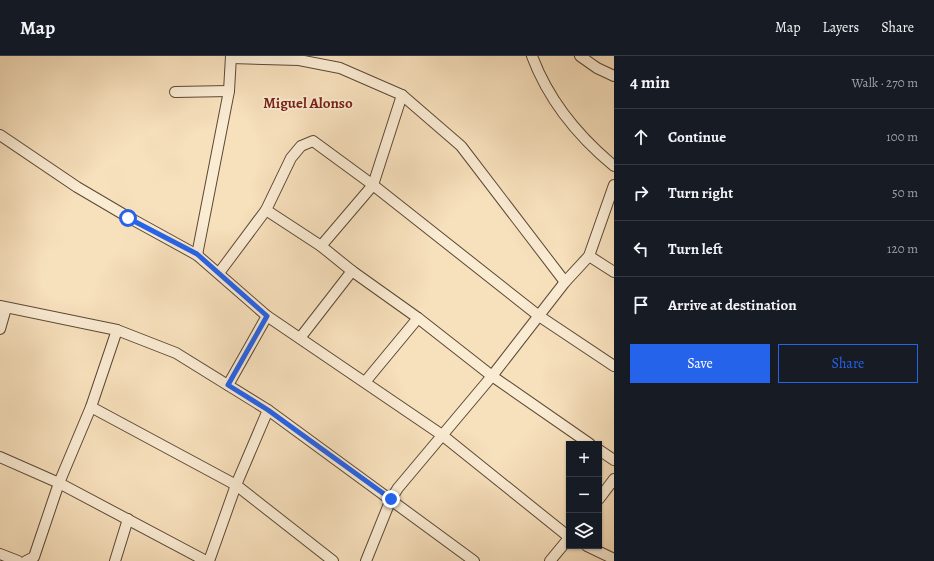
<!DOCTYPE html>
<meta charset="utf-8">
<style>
body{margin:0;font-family:Alegreya,serif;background:#20242c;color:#f1f3f6}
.controls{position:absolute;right:12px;bottom:12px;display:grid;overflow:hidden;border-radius:0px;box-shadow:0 1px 3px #0004}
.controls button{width:36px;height:36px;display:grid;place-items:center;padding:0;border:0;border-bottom:1px solid #363941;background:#171b24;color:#f1f3f6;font:20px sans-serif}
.stop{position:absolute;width:12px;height:12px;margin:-9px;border:3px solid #2563eb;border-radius:50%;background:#fff}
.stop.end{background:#2563eb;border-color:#fff;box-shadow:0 1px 4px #0008}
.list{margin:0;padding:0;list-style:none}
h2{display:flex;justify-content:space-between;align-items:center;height:52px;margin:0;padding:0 16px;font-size:17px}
h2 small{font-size:13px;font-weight:400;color:#9ea1a6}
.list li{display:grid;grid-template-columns:26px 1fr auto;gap:12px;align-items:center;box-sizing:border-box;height:56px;padding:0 16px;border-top:1px solid #363941}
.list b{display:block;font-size:15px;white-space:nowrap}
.list em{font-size:13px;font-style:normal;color:#9ea1a6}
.actions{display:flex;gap:8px;padding:12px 16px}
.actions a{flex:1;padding:9px 0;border:1px solid #2563eb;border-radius:0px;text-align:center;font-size:14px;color:#2563eb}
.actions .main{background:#2563eb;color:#fff}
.icon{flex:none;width:22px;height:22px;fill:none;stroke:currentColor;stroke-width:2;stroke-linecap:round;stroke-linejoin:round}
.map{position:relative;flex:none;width:614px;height:505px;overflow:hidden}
header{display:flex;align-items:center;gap:24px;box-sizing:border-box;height:56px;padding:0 20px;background:#171b24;border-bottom:1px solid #363941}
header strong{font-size:19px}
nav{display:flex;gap:22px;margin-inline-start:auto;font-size:14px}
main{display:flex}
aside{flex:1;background:#171b24}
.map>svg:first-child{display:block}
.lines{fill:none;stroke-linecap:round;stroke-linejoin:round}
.street-casing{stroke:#5c4834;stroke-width:12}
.street{stroke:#faebd3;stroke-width:10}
.route{stroke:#2563eb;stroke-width:5}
.labels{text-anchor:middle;stroke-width:3.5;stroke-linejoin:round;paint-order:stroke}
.neighbourhood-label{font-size:15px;font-weight:bold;fill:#7a1f14;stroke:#faebd3}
</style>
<header>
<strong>Map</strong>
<nav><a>Map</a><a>Layers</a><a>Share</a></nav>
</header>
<main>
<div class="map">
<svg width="614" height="505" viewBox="0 0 614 505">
<rect width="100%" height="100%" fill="#f7e0bc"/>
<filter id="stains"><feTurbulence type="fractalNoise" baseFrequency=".005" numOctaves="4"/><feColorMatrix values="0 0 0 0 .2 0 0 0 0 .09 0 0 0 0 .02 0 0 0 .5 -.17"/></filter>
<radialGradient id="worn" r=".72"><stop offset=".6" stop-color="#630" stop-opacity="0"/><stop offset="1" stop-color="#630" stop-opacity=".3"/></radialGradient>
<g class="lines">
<defs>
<g id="street">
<path d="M532 0C548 43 579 81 614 110"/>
<polyline points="580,0 597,12 614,20"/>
<polyline points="231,2 299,4 340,12 402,39 461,90 565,226"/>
<polyline points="175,36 229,35"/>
<polyline points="0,79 77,131 128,161 197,199 267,260 442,379 569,481"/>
<polyline points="266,154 321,190 352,215 418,262 492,320 590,388"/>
<polyline points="321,190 373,129 402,39"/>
<polyline points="197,199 229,35 231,0"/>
<polyline points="589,200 614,216"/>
<polyline points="219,217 266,154 291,102 301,90 313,85 373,129 539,260 614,310"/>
<polyline points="0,250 117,274 176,297 268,354 474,505"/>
<polyline points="0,273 6,252"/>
<polyline points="300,282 352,215"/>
<polyline points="365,326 418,262"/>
<polyline points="228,329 267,260"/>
<polyline points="91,351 236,429 333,505"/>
<polyline points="599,394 614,404"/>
<polyline points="0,401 59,427 206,505"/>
<polyline points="599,443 614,423"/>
<polyline points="587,490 614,503"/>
<polyline points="0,498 18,505"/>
<polyline points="26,505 34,501 59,427 91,351 117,274"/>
<polyline points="115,505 128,463"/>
<polyline points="209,505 236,429 268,354"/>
<polyline points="366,505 391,443 398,432 492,320 565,226 589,200 614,129"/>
<polyline points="550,505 569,482"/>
</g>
</defs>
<!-- street casing -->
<use href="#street" class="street-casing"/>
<!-- street -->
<use href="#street" class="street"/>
</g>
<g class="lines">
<!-- route -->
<polyline class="route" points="128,162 197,198 267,260 228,329 268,354 391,443"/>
</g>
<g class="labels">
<!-- neighbourhood labels -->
<g class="neighbourhood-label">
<text x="308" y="52">Miguel Alonso</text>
</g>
</g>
<rect width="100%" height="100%" filter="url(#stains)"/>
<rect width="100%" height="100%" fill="url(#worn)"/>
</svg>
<div class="controls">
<button>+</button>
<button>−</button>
<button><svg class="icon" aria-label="layers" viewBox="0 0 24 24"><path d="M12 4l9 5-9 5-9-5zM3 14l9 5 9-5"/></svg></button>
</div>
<div class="stop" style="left:128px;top:162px"></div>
<div class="stop end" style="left:391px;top:443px"></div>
</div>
<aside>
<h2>4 min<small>Walk · 270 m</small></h2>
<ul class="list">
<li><svg class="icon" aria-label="ahead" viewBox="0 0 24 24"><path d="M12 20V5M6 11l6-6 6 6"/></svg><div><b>Continue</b></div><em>100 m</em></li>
<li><svg class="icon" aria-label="right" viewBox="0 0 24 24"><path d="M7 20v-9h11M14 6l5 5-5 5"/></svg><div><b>Turn right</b></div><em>50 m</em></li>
<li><svg class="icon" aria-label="left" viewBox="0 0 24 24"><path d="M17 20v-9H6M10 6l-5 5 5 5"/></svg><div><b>Turn left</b></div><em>120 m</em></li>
<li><svg class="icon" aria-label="arrive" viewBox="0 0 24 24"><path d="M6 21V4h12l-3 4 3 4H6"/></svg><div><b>Arrive at destination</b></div></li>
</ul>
<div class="actions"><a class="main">Save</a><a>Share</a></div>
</aside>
</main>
